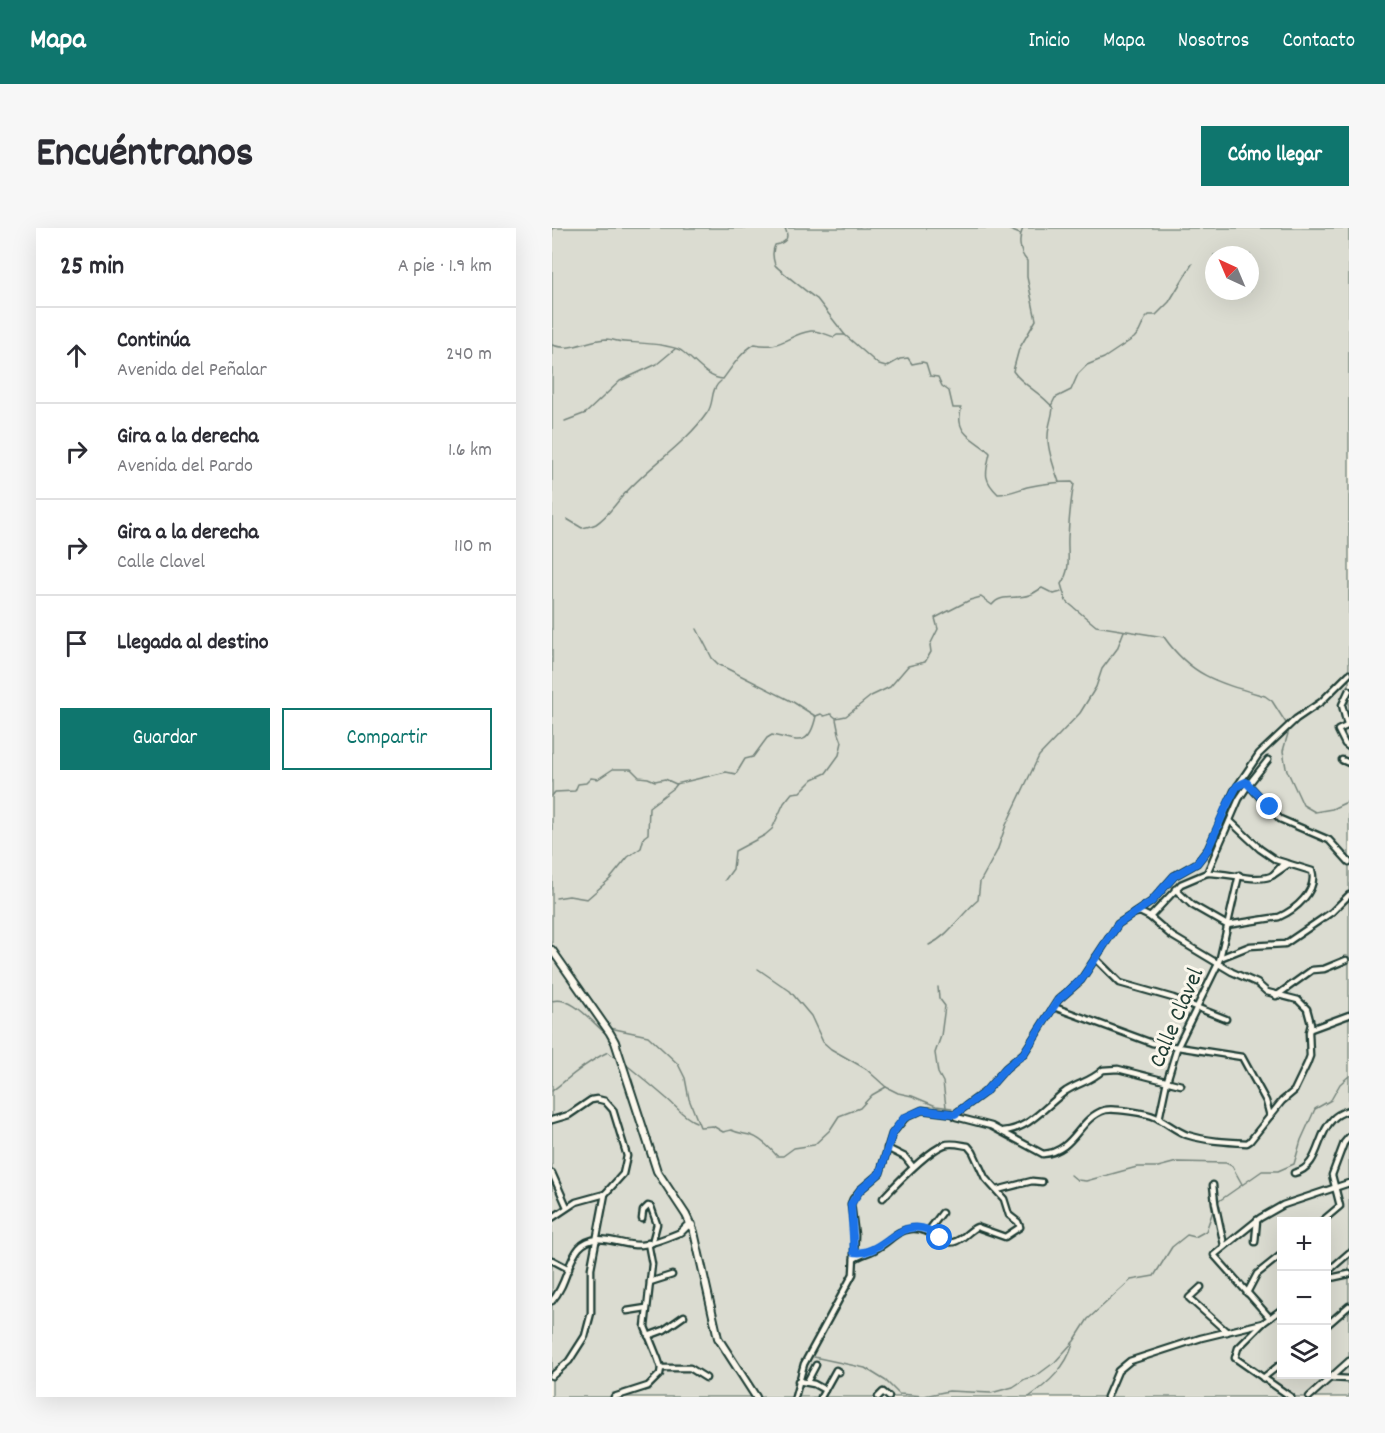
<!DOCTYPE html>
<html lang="es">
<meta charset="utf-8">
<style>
body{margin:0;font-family:Dekko,sans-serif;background:#f7f7f7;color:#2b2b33}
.controls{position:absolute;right:18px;bottom:18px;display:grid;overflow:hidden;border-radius:0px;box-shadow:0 6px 24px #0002}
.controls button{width:54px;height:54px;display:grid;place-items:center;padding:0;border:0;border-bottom:2px solid #e1e1e2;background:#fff;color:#2b2b33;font:30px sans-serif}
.compass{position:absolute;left:653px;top:18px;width:54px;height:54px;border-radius:50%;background:#fff;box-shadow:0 6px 24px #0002;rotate:316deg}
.stop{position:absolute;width:18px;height:18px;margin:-14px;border:4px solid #1a73e8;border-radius:50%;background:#fff}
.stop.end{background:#1a73e8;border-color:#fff;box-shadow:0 2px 6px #0008}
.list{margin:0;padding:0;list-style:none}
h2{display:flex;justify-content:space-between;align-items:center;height:78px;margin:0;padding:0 24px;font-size:26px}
h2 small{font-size:20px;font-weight:400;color:#7c7c81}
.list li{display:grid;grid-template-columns:39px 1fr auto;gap:18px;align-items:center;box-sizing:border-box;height:96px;padding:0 24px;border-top:2px solid #e1e1e2}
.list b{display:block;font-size:22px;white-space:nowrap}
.list p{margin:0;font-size:20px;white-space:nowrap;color:#7c7c81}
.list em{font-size:20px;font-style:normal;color:#7c7c81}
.actions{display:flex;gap:12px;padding:18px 24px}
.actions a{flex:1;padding:14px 0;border:2px solid #0f766e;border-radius:0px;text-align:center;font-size:21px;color:#0f766e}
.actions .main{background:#0f766e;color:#fff}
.icon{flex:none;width:33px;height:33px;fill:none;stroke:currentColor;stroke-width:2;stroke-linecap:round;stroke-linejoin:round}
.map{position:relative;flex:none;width:797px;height:1169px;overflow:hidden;border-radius:0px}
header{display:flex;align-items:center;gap:36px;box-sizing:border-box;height:84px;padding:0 30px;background:#0f766e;color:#fff}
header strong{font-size:28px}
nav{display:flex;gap:33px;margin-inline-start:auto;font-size:21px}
.intro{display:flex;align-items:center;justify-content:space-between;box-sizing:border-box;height:144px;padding:0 36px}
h1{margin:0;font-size:42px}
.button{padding:15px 27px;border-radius:0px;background:#0f766e;color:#fff;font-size:21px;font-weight:700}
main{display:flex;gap:36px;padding:0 36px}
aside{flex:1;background:#fff;border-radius:0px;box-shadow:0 6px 24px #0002}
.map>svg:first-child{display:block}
.green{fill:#dbdcd1;stroke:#7d8c82;stroke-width:1.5;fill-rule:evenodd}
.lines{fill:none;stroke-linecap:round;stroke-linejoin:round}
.stream{stroke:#74847b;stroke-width:1.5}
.minor-casing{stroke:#1f3d34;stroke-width:9}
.major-casing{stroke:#1f3d34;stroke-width:10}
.minor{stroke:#fbf7ec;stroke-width:4.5}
.major{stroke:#fbf7ec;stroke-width:6}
.route{stroke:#1a73e8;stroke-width:8}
.labels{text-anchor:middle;stroke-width:6;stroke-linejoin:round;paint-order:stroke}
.street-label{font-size:24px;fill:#1f3d34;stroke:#fbf7ec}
</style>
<header>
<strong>Mapa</strong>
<nav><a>Inicio</a><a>Mapa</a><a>Nosotros</a><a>Contacto</a></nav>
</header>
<div class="intro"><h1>Encuéntranos</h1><a class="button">Cómo llegar</a></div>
<main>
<aside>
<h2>25 min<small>A pie · 1.9 km</small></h2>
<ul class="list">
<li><svg class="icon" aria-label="ahead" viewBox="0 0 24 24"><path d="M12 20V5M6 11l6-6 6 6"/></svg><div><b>Continúa</b><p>Avenida del Peñalar</p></div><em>240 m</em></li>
<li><svg class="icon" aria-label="right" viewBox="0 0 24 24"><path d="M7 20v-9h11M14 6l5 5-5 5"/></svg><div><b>Gira a la derecha</b><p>Avenida del Pardo</p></div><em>1.6 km</em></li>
<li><svg class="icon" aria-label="right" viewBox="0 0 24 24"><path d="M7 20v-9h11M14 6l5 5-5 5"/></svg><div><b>Gira a la derecha</b><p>Calle Clavel</p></div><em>110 m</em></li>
<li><svg class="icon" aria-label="arrive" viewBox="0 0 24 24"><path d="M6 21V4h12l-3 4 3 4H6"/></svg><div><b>Llegada al destino</b></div></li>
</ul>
<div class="actions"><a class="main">Guardar</a><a>Compartir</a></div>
</aside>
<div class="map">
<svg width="797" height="1169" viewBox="0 0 797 1169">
<rect width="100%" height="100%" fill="#fbf7ec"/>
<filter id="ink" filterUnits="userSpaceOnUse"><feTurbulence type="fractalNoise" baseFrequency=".0167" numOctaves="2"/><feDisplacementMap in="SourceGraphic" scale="12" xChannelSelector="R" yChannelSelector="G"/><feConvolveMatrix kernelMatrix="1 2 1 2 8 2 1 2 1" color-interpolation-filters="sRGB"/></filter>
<g filter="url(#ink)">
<!-- green -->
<path class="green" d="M0 0H797V1169H0ZM662 27H698V63H662ZM730 994H774V1146H730Z"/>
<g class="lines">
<!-- stream -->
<g class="stream">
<path d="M233 0C238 11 233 15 223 17 220 23 221 31 223 37 225 40 261 69 265 71L293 107 327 137 334 139 348 131 356 130 360 136 370 134 374 135 378 148 386 149 390 158 397 163 401 180H409C409 185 407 189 408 194 410 209 429 215 438 225 434 244 430 251 446 266 457 266 465 262 475 259 489 256 505 254 520 254L522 256C519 270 517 294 516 309 515 327 520 340 509 356L514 373 544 398 612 409C640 449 667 455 713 468L720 473 734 495"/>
<polyline points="453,0 468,6"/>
<path d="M471 0C466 11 467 24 475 33V49L484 92 467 121 461 143C471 158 490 165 501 180 500 190 496 198 496 208 495 219 503 243 507 254"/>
<path d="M0 117C20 124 34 112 54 111 60 111 66 114 72 114 86 115 100 115 114 118 119 119 127 120 131 124 142 132 156 151 171 151 180 139 189 124 203 116 230 122 236 106 259 103 266 102 275 107 282 109L285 107H293"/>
<polyline points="499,178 503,170 519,162 526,146 535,137 552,130 582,110 587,104 593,91 597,87 604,87 617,74 640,36"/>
<polyline points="13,193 34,185 68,153 105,136 123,121"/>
<path d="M15 291 30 300C35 299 40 298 44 296 55 289 61 279 69 270 95 239 132 218 155 185 163 175 157 162 169 153"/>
<polyline points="145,401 160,430 166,436 241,474 263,488"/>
<polyline points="737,502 731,523 734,540 751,577 763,584 780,581 797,573"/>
<path d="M0 568 3 564 23 563 26 556 34 555 39 550 46 551 61 541H79L87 549 96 550 103 553 113 551 124 556 174 544 184 546 193 531 201 529 215 510 220 507C245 512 257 521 264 488L269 486 272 488 279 486 284 490 294 488 319 468 338 459 356 438 373 434 379 424 378 417 386 401 383 390 418 372 429 369 440 377C449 365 464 372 477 367 481 366 486 362 490 360L502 366 509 364"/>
<polyline points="173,652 181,641 183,623 213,607 220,601 232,575 240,565 248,564 261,551 274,545 287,527 290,514 287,506 284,491"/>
<polyline points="4,670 17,668 35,671 58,651 76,629 89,620 92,609 96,606 97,579 122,560 125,556"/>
<path d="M377 717C398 707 409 686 426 672L428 654 445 623 454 597 487 528 528 485 544 459 550 441 565 421 572 403"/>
<polyline points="206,741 238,763 259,788 271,814 279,821 314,841 334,859 346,865 360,868 384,878 400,880"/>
<polyline points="386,759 387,770 393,778 389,808 383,825 386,845 391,854 394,879"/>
<path d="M0 773C20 768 38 792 52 804L53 803"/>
<path d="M58 800 96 808 126 836 133 850 137 871 148 899 161 898 171 904 179 902C188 906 190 905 198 907 208 910 219 921 225 928H231L242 920 262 917 278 902 287 888 308 880 320 867 334 859"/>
<path d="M72 835C86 846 100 858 114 870 124 878 131 889 144 894"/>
<path d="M0 863C18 849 35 834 56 824L66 832"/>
<polyline points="519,947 525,952 534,953 585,939 606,939 625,934 674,935 680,938 690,956"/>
<polyline points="664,975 710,943 726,943 742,936 749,912 763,881 779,872 788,856 797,848"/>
<polyline points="262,1129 313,1140 334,1153 347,1166 372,1168 397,1163 439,1165 461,1159 473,1151 484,1148 503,1134 522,1113 536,1091 579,1052 602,1048 620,1019 635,1007 643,1009 654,1003 662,980"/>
<path d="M477 1169C497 1155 514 1139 521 1116"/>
</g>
<defs>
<g id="minor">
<polyline points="795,497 790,477 797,462"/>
<polyline points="797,497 786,502 793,516 797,519"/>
<polyline points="790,532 797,535"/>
<polyline points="694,554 728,591 777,612 797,634"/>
<polyline points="732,635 721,647 737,636"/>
<path d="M655 645C675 644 707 656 721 647"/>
<path d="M623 661 640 677 675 697 727 689C743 682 766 663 760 643L724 632 708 621 678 593"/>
<polyline points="598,689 629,656 655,645 687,571 697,556 716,532"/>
<polyline points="543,730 568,755 621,770 674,791"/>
<polyline points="668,730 687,647"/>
<polyline points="667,733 668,730 698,718 733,716 780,684 797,667"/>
<polyline points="724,768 760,742 772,741 794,732"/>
<polyline points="502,779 600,815 690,829 714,873 718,888"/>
<polyline points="759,801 797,787"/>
<path d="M403 886 404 889 439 898 491 926C523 924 526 890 553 882 561 880 595 885 603 889 614 894 624 903 635 907 655 913 674 914 695 915L698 913 730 873 742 863 755 836 758 828 757 804 759 796 755 781 746 772 715 764 705 755 680 744 620 708 598 689 588 684 583 685"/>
<polyline points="607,891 615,853 625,820 666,736"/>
<polyline points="0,892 17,887 39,872 45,871 53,873 61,882 75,928 71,946 53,966 39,1040 39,1085 33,1108 17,1133 0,1148"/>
<path d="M451 903C478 901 493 878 514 863 528 854 538 854 551 842L566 841 629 857"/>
<polyline points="335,920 353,929 361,939"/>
<polyline points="0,945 15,979"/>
<path d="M742 945C768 939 764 908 780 892 784 887 791 884 797 882"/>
<polyline points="661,957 663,975 672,1017"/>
<polyline points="445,962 480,953 490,954"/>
<polyline points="0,990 24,974 53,966"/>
<polyline points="90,991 91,983 96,978 99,979 105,996 100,1015"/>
<polyline points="769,994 788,978 780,947 792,915 797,909"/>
<polyline points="377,1002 390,985"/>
<polyline points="703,1014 705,992"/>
<path d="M302 1031C310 1026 320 1024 327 1019 339 1012 345 1002 359 1001 378 999 391 1017 402 1014 411 1012 417 1002 425 999L453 1009 468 999 466 994 457 987 452 971 433 950 421 924 416 918C409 917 399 914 392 917 374 924 345 955 331 970"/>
<polyline points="0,1032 17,1041"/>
<polyline points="774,1045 797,1025"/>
<polyline points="774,1051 797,1046"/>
<polyline points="98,1054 120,1047"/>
<polyline points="649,1059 637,1070 675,1104"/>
<polyline points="695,1065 705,1046 730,1026"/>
<path d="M0 1073C15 1056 15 1034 27 1020 44 1001 70 1019 89 1017 103 1015 117 1009 129 1004"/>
<polyline points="75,1083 94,1080"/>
<polyline points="718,1090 662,1027 708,990 731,977 797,955"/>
<polyline points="711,1095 686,1120 683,1130 739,1169"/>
<polyline points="774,1098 797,1078"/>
<polyline points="96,1108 112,1102 132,1088"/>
<polyline points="109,1140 138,1140 154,1150"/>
<polyline points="711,1150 730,1135"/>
<polyline points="779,1150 797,1151"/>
<polyline points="246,1153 262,1156 273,1162"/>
<polyline points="255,1154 264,1137"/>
<polyline points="62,1169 96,1158 108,1146 109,1140 106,1131 93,1099 100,1036 96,1015"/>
<polyline points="243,1169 252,1136 301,1046 303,1007 299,976 301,971 308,962 328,945 340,906 353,890 370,882 403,886 433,864 454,840 472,825 506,772 529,752 566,696 599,674 622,648 645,635 656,621 682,563 707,526 744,491 769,474 797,446"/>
<polyline points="269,1169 284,1142 287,1144"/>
<polyline points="326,1169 331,1164 337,1169"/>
<polyline points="555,1169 566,1143 578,1133 649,1110 711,1095 730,1081"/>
<polyline points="757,1169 797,1133"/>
</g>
<g id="major">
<polyline points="0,722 58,805 63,814 105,943 134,987 142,1004 166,1110 204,1169"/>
<polyline points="129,1004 135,998 140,997"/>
</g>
</defs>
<!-- minor casing -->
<use href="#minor" class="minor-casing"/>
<!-- major casing -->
<use href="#major" class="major-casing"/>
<!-- minor -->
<use href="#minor" class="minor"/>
<!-- major -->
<use href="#major" class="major"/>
</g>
</g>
<g class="lines" filter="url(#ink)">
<!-- route -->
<path class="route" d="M388 1010C384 1008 380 1004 376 1002 346 989 330 1029 302 1024L299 976 308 962 328 945 340 906 352 890 370 882 403 886 433 864 454 840 472 825 506 772 529 752 566 696 599 674 622 648 645 635 656 621 674 579 685 558 694 554 718 579"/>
</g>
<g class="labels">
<!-- street labels -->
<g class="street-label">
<text transform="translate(623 789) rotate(-67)" y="8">Calle Clavel</text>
</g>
</g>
</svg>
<div class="controls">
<button>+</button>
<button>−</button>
<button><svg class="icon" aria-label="layers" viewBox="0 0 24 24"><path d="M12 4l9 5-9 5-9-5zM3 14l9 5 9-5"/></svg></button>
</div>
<svg class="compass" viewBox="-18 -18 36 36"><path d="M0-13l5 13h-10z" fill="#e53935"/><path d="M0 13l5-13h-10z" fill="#7c7c81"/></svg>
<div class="stop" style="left:388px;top:1010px"></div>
<div class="stop end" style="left:718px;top:579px"></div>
</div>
</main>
